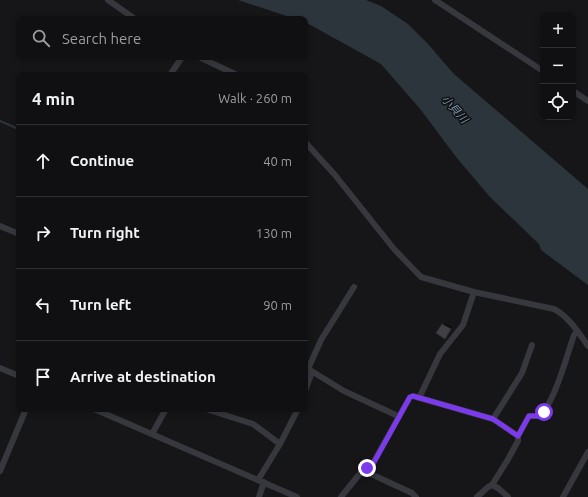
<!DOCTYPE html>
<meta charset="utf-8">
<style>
body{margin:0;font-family:Ubuntu,"Noto Sans JP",sans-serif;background:#19191b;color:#f1f3f6}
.controls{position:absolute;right:12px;top:12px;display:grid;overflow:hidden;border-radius:8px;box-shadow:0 2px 6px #0003}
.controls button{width:36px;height:36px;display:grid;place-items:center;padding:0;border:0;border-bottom:1px solid #303032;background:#101012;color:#f1f3f6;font:20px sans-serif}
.stop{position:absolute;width:12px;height:12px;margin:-9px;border:3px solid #7c3aed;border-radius:50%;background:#fff}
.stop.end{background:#7c3aed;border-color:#fff;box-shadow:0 1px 4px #0008}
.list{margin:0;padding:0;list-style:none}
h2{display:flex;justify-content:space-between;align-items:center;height:52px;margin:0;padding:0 16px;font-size:17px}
h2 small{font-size:13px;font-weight:400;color:#9c9d9f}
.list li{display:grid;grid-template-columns:26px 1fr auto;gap:12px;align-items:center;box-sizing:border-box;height:72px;padding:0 16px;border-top:1px solid #303032}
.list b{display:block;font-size:15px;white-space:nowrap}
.list em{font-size:13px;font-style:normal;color:#9c9d9f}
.icon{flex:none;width:22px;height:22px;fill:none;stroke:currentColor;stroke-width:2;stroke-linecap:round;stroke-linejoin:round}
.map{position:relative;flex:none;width:588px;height:497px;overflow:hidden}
.search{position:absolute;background:#101012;box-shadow:0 2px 6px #0003;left:16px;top:16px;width:292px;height:44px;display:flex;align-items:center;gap:10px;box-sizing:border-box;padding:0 14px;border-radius:8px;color:#9c9d9f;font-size:15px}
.panel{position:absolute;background:#101012;box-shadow:0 2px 6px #0003;left:16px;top:72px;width:292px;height:340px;border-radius:8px}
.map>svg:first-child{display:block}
.water{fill:#2c353c}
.shadow{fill:#0007}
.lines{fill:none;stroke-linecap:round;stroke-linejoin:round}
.stream{stroke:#2c353c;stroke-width:2}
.building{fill:#404145;stroke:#303034}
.minor{stroke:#37383d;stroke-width:6}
.route{stroke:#7c3aed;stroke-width:5}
.labels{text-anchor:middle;stroke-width:3;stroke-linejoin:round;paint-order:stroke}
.water-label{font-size:11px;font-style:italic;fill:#7f9bb3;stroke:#111113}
</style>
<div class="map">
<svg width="588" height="497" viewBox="0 0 588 497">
<rect width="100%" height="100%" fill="#161618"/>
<!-- water -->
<polygon class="water" points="238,0 366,0 381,6 408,24 428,44 454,74 588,189 588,285 541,250 539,244 490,197 456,157 421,110 381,64 305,22 305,19 296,19"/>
<!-- shadow -->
<polygon class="shadow" points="444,323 452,327 446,336 437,333"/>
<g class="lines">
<!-- stream -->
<polyline class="stream" points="0,121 16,128"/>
</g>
<!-- building -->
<polygon class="building" points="442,324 451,329 445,339 436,333"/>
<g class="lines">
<!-- minor -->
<g class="minor">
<polyline points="108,0 135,19"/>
<polyline points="435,0 543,71"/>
<polyline points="199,57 237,75"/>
<polyline points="170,75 182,57"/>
<polyline points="573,91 588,101"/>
<path d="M305 142 335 175 394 249 421 277 474 292 554 309C568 316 579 333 588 346"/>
<polyline points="305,154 305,156"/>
<polyline points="0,226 19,234"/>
<polyline points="305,367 344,391 398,416"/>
<polyline points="0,368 19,376"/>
<polyline points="308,369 321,340 354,287"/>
<polyline points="305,391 312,372"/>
<polyline points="419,398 440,354 463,325 474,292"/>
<polyline points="94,409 297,497"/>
<polyline points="206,409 253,424 280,444"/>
<polyline points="493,419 522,373 532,345"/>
<polyline points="152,434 166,409"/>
<polyline points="367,468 371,474 412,493 416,497"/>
<polyline points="0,471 26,409"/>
<polyline points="258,480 280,444 298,409"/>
<path d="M492 485 507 461 518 441V436L529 416H538C553 409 568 352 574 335L577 331"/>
<polyline points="259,497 264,482"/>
<polyline points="341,497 362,471 370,467 373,463 410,397 413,396 493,419 518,436"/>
<polyline points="477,497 488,487 492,485 498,488 508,497"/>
<polyline points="563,497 588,452"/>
</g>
</g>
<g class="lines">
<!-- route -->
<polyline class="route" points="367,468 373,464 410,397 413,396 493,419 518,436 529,416 538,416 544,412"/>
</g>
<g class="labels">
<!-- water labels -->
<g class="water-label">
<text transform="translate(455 109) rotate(48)" y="4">小貝川</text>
</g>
</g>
</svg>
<div class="controls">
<button>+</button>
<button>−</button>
<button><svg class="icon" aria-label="locate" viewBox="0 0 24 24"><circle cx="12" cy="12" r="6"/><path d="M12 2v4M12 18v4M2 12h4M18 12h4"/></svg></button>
</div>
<div class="stop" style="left:544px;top:412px"></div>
<div class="stop end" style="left:367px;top:468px"></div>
<div class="search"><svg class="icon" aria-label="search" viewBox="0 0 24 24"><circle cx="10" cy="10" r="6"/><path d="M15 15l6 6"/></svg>Search here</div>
<section class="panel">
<h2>4 min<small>Walk · 260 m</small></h2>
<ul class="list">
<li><svg class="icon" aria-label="ahead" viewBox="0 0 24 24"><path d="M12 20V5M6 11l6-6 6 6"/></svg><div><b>Continue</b></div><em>40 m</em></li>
<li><svg class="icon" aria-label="right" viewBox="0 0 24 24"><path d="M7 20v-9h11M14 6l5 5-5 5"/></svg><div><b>Turn right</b></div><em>130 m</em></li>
<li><svg class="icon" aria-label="left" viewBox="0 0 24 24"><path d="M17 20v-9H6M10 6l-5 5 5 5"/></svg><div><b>Turn left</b></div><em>90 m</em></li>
<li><svg class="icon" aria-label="arrive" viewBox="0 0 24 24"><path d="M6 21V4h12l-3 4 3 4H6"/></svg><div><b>Arrive at destination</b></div></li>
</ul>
</section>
</div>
